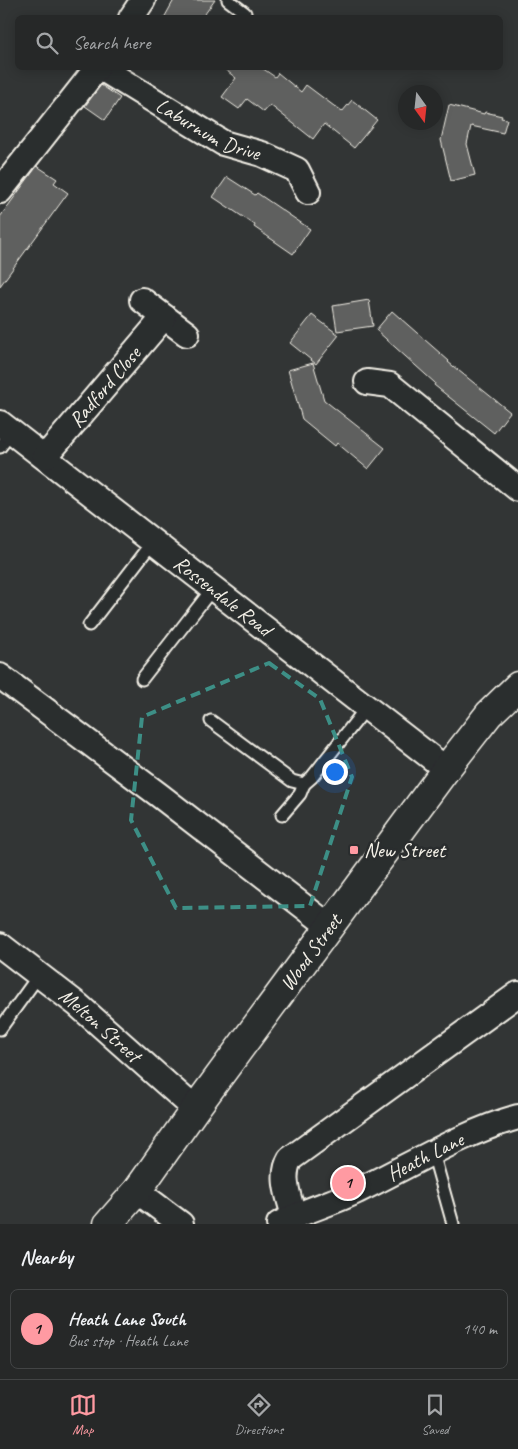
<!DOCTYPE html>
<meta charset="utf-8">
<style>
body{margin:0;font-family:Caveat,sans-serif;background:#323434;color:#f1f3f6}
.compass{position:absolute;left:398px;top:85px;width:45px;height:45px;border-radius:50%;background:#262828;box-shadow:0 2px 12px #0003;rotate:165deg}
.you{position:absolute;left:334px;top:771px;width:18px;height:18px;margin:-12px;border:4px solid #fff;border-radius:50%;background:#1a73e8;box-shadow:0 0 0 8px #1a73e833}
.badge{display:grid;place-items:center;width:32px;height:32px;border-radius:50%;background:#ff9aa2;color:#111;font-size:16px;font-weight:700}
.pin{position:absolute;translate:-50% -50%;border:2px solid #fff;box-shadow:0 1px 5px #0006}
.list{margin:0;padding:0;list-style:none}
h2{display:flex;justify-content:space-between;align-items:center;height:65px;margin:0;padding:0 20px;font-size:21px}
h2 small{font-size:16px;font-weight:400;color:#a4a6a8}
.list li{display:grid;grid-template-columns:32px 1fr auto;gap:15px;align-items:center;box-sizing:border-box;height:80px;margin:0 10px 10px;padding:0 10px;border:1px solid #424445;border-radius:8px}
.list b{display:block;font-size:19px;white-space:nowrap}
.list p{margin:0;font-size:16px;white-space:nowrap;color:#a4a6a8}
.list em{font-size:16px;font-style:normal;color:#a4a6a8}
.icon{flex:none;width:28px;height:28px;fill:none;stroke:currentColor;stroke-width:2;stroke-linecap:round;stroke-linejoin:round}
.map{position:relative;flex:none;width:518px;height:1224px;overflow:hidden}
.search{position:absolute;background:#262828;box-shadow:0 2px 12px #0003;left:15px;right:15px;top:15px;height:55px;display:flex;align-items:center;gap:12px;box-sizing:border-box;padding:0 18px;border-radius:8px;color:#a4a6a8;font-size:19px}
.sheet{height:155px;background:#262828}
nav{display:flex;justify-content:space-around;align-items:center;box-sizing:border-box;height:70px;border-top:1px solid #424445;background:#262828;font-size:14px;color:#a4a6a8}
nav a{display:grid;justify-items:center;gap:2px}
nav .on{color:#ff9aa2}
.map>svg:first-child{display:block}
.building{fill:#5f605f;stroke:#f4f1e8}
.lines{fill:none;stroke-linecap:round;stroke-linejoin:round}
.service-casing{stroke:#f4f1e8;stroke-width:15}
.minor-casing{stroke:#f4f1e8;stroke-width:28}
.tertiary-casing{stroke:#f4f1e8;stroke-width:31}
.service{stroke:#2a2d2e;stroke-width:11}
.minor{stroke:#2a2d2e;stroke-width:24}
.tertiary{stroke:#2a2d2e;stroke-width:28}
.marked{fill:none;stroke:#3d8f86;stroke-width:4;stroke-dasharray:10 6;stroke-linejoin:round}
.poi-dot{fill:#ff9aa2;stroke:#2a2d2e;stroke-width:2}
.labels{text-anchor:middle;stroke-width:5;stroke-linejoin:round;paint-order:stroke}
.street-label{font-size:21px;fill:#f4f1e8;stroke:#2a2d2e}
.poi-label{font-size:21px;fill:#f4f1e8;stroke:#2a2d2e;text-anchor:start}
</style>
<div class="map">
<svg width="518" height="1224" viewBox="0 0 518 1224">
<rect width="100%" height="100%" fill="#323535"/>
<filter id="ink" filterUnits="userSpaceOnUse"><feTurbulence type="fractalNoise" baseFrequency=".02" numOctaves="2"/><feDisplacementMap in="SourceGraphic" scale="10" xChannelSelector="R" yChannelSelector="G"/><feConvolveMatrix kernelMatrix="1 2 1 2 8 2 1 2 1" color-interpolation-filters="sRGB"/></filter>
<g filter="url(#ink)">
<!-- building -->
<g class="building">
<polygon points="174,0 215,0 202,18 164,18"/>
<polygon points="223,68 262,68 275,77 278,73 301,92 306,85 342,112 352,100 377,120 354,148 324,124 313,139 270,105 264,112 247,99 239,109 222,97 236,78"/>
<polygon points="101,85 120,98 105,120 85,106"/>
<polygon points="449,105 484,114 485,112 502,116 501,118 507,119 503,133 471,126 467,144 475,175 451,181 441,140"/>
<polygon points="37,166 57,179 54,183 68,193 0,286 0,217"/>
<polygon points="227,177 255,195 257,193 310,229 293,254 254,227 255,225 213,197"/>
<polygon points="369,300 373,326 337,331 333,306"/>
<polygon points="392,311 449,361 448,362 510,412 494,433 434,385 435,383 376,330"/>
<polygon points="312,315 339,335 316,364 290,343"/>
<polygon points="313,363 324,400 385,448 368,469 337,443 335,446 302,419 288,370"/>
</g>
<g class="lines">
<defs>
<g id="service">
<polyline points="228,0 245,13"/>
<polyline points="0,447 12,432"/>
<polyline points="89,625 153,542"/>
<polyline points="142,679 213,588"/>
<polyline points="211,721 292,781 304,784 312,777 367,707"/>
<polyline points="282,815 300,794 304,784"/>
<polyline points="0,1029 39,975"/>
<polyline points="433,1153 453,1224"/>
</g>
<g id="minor">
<polyline points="131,18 143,0"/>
<path id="s1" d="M101 68 223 143 262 154 297 170 308 192"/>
<polyline points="0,191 97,68"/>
<polyline points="142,300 187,334"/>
<polyline points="367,382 390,385 518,489"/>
<path id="s2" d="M0 423 446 769"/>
<path id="s3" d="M45 457 164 317"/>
<polyline points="0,676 159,795 329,926"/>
<path id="s4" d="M0 945 78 1005 195 1109"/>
<polyline points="137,1191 181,1224"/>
<path d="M294 1216C289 1198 280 1176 290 1159L518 994"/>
<path id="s5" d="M279 1224C304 1210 331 1204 357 1191 410 1166 461 1133 518 1117"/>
</g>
<g id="tertiary">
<path id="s6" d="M108 1224 137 1191 195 1109 446 769 489 714 518 686"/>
</g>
</defs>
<!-- service casing -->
<use href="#service" class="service-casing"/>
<!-- minor casing -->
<use href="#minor" class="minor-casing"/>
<!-- tertiary casing -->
<use href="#tertiary" class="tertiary-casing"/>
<!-- service -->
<use href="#service" class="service"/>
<!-- minor -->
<use href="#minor" class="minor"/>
<!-- tertiary -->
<use href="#tertiary" class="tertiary"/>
</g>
</g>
<!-- marked area -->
<path class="marked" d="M269 663 320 699 352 777 310 906 176 908 131 820 142 717Z"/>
<!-- markers -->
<rect class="poi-dot" x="349" y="845" width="10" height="10" rx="2.5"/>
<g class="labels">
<!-- street labels -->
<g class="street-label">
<text dy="7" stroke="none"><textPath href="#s1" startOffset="124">Laburnum Drive</textPath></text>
<text dy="7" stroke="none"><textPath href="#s3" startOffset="92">Radford Close</textPath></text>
<text dy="7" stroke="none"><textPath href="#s2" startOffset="282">Rossendale Road</textPath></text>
<text dy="7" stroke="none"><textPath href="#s6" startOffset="339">Wood Street</textPath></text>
<text dy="7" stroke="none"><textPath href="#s4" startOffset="128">Melton Street</textPath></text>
<text dy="7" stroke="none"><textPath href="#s5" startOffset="161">Heath Lane</textPath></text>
</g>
<!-- poi labels -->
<g class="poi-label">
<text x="364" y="857">New Street</text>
</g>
</g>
</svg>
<svg class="compass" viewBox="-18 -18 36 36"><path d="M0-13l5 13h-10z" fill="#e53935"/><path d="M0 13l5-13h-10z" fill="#a4a6a8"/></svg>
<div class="you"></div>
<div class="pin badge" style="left:348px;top:1183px">1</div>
<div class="search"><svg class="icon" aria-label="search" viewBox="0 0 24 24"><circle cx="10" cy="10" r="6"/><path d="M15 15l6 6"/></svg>Search here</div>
</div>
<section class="sheet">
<h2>Nearby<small></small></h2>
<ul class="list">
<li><span class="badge">1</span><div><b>Heath Lane South</b><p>Bus stop · Heath Lane</p></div><em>140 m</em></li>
</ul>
</section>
<nav>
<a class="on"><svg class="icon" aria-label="map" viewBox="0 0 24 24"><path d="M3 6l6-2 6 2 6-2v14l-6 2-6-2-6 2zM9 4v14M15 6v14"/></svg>Map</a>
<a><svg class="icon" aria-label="directions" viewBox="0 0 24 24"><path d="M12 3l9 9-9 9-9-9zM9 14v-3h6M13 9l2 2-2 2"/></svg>Directions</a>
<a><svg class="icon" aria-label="saved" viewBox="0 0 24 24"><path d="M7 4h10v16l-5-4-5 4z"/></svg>Saved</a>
</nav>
